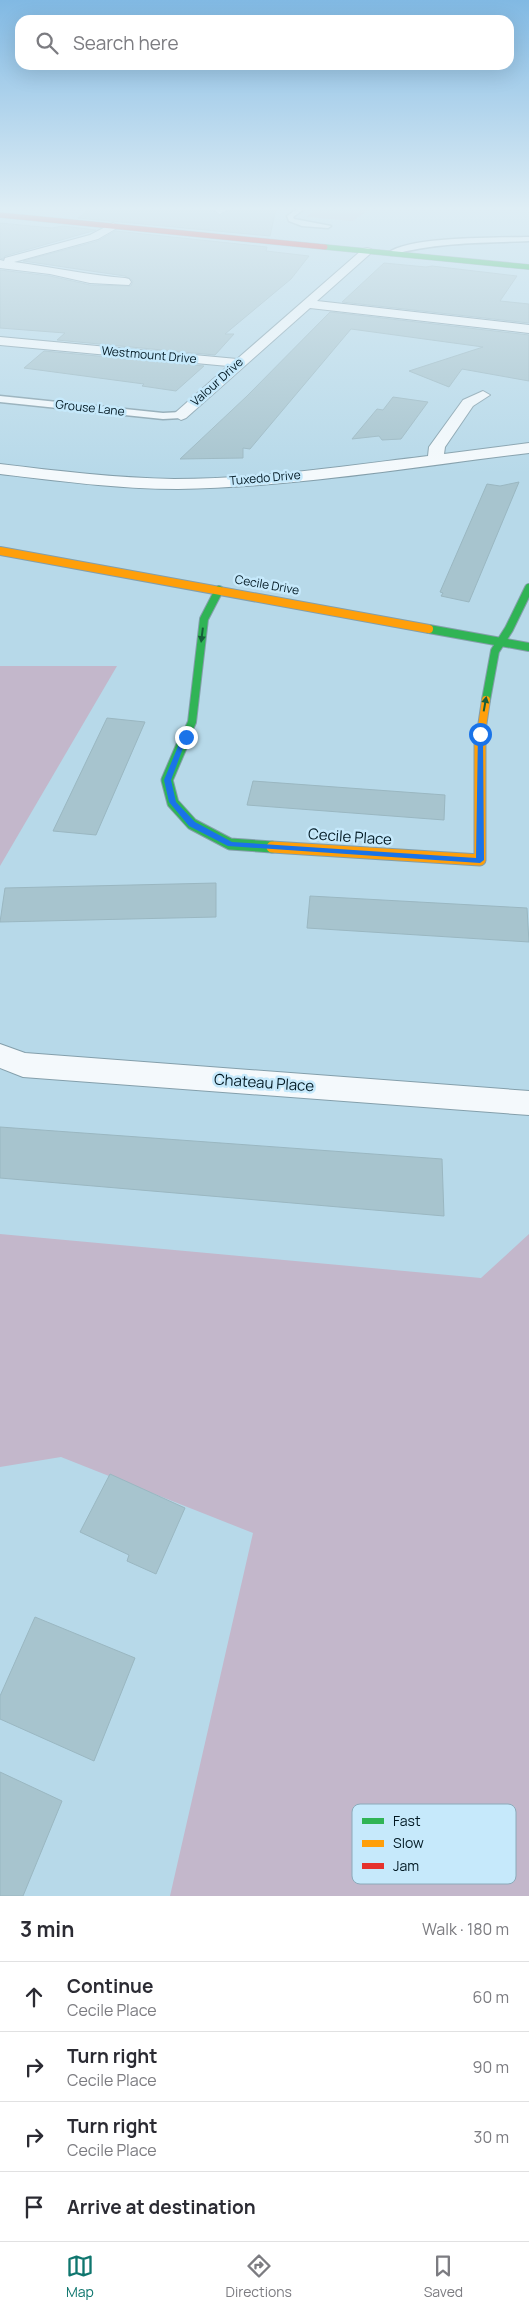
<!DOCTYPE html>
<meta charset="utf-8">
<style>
body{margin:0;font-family:Manrope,sans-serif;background:#f2f2f3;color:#2b2b33}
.stop{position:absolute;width:15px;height:15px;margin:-11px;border:4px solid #1a73e8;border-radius:50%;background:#fff}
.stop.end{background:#1a73e8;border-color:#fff;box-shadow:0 1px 5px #0008}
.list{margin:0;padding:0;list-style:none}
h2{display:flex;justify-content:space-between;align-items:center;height:65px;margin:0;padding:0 20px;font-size:21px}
h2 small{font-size:16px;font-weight:400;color:#7c7c81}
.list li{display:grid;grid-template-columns:32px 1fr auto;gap:15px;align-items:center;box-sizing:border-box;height:70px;padding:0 20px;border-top:1px solid #e1e1e2}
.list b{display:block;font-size:19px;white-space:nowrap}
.list p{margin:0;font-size:16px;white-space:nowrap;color:#7c7c81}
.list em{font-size:16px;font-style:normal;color:#7c7c81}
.icon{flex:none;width:28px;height:28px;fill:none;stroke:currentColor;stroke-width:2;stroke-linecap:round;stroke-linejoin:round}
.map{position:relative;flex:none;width:529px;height:1896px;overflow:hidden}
.search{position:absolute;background:#fff;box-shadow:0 5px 20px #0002;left:15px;right:15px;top:15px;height:55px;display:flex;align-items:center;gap:12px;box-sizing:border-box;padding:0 18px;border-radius:15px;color:#7c7c81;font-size:19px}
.sheet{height:345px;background:#fff}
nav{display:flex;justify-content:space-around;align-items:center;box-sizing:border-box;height:70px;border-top:1px solid #e1e1e2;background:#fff;font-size:14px;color:#7c7c81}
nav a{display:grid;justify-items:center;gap:2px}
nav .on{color:#0f766e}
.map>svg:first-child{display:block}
.green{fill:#c3b7cb}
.building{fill:#a7c4ce;stroke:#9ab7c1}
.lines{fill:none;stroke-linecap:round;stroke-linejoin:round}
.lane-casing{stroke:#849fab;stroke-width:3}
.street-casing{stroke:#849fab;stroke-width:2}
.fast-far2-casing{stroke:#849fab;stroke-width:6}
.fast-far1-casing{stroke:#849fab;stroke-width:10}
.fast-casing{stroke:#849fab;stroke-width:13}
.slow-far1-casing{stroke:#849fab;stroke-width:10}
.slow-casing{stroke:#849fab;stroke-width:13}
.jam-casing{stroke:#849fab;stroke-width:6}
.lane{fill:#f4f9fc;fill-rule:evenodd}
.street{fill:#f4f9fc;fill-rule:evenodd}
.fast-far2{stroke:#30b455;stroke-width:5}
.fast-far1{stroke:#30b455;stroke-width:8}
.fast{stroke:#30b455;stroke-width:11}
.slow-far1{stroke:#ff9f0a;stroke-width:8}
.slow{stroke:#ff9f0a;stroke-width:11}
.jam{stroke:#e5322d;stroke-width:5}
.oneway{fill:#165e39}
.route{fill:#1a73e8}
.labels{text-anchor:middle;stroke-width:5;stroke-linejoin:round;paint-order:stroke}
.far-street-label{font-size:12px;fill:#011822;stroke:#c6e9fb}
.street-label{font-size:15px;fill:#011822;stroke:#c6e9fb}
.key{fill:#c6e9fb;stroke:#8baaba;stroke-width:1}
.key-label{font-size:14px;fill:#011822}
</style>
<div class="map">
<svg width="529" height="1896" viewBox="0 0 529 1896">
<rect width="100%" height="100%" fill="#b7d9e9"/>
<!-- green -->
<g class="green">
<polygon points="315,209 369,209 353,221 307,217"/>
<polygon points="0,666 117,666 0,866"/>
<polygon points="0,1234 481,1278 529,1234 529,1896 170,1896 253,1533 61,1457 0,1467"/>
</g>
<!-- building -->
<g class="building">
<polygon points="86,209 215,209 214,213 221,216 231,209 276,209 270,236 78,218 85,213"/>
<polygon points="0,223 52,228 63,226 96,230 5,256 3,259 0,258"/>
<polygon points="115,231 267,247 266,251 309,256 291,279 225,334 234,334 215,355 57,340 65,333 0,328 0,270 50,276 90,285 131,286 133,281 125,276 23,261 98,241"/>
<polygon points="384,263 426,267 432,266 517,276 500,301 529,304 529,323 342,302"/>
<polygon points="330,312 529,335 529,381 462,369 449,387 409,371 483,347 351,329 250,449 243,448 243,458 180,459 247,396"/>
<polygon points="44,351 204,366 176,391 142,386 144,384 24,368"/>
<polygon points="393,397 428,402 401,439 382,440 379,436 352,439 377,409 383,410"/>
<polygon points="519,482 469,602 441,596 443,593 440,592 487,484 500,486"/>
<polygon points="107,718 145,722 96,835 53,831"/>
<polygon points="253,781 445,795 444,820 247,805"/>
<polygon points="216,883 216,917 0,922 5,888"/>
<polygon points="310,896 527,908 529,942 307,928"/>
<polygon points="0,1127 442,1159 444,1216 0,1178"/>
<polygon points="110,1474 185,1508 156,1574 127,1561 129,1555 80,1532"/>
<polygon points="35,1617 135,1658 94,1761 0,1719 0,1696"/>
<polygon points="0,1772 62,1801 23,1896 0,1896"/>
</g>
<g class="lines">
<defs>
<g id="lane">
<polygon points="297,209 304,209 293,217 294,219 331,226 328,228 302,226 289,221 287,216"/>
<path d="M529 237V241C483 243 435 242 391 255L388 253C410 236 499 238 529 237Z"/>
<polygon points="0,396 163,413 181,412 185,415 181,418 163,419 0,402"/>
</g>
<g id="street">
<polygon points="217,209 229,209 220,214 215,211"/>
<path d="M113 223 118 226 117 228 98 239 14 262C51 267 88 275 125 278L129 279 131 282 129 285 90 283 50 274 0 268V260L4 261 5 258 90 235Z"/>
<polygon points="367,248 371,249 373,251 371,253 317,301 529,325 529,333 310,308 186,418 181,420 173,415 176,412 228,366 0,345 0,337 237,359 363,249"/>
<path d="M483 391 490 395 473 406 445 447 444 454 529 443V453C413 467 295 487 178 489 118 489 59 481 0 474V464C58 471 116 478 174 479 259 479 344 466 428 456L429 447 463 400Z"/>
<polygon points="0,1044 25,1053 529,1091 529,1115 23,1077 0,1068"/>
</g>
<polyline id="fast-far2" points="325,247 529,267"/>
<g id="fast-far1">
<polyline points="429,629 529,647"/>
<polyline points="486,700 495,651 509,629 529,588"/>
<polyline points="184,740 192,722 204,619 219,590"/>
</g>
<polyline id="fast" points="185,738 167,780 173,803 192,824 230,844 272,847"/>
<g id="slow-far1">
<polyline points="0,551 429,629"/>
<polyline points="480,740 486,700"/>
</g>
<polyline id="slow" points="272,847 480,860 480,738"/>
<polyline id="jam" points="0,215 325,247"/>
</defs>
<!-- lane casing -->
<use href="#lane" class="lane-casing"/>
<!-- street casing -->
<use href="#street" class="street-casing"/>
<!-- fast-far2 casing -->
<use href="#fast-far2" class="fast-far2-casing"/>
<!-- fast-far1 casing -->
<use href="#fast-far1" class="fast-far1-casing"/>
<!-- fast casing -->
<use href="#fast" class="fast-casing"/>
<!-- slow-far1 casing -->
<use href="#slow-far1" class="slow-far1-casing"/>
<!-- slow casing -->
<use href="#slow" class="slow-casing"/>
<!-- jam casing -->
<use href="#jam" class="jam-casing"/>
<!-- lane -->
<use href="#lane" class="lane"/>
<!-- street -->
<use href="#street" class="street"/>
<!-- fast-far2 -->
<use href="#fast-far2" class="fast-far2"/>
<!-- fast-far1 -->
<use href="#fast-far1" class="fast-far1"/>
<!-- fast -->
<use href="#fast" class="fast"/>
<!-- slow-far1 -->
<use href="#slow-far1" class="slow-far1"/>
<!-- slow -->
<use href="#slow" class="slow"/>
<!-- jam -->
<use href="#jam" class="jam"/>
</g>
<!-- one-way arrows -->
<defs><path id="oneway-solid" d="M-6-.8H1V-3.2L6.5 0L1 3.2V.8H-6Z" transform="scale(1.25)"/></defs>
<g class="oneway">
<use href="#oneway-solid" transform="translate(202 635) rotate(97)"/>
<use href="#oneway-solid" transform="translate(485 704) rotate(-80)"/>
</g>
<!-- sky -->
<linearGradient id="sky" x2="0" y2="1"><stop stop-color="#81b9e3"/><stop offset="0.44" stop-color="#dfeef5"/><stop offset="1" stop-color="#dfeef5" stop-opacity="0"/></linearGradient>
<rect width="529" height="474" fill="url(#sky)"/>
<!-- route -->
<polygon class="route" points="478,732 483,734 484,860 480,863 228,846 189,826 169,802 164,780 182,737 188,735 171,780 176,802 195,822 232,842 476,858"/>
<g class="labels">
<!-- far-street labels -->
<g class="far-street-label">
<text transform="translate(149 355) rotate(5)" y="4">Westmount Drive</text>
<text transform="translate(217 382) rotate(-42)" y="4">Valour Drive</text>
<text transform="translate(90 408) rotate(6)" y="4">Grouse Lane</text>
<text transform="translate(265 478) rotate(-5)" y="4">Tuxedo Drive</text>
<text transform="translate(267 585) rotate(10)" y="4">Cecile Drive</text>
</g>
<!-- street labels -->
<g class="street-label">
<text transform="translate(350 837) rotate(4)" y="5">Cecile Place</text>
<text transform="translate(264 1083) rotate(4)" y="5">Chateau Place</text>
</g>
</g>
<!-- legend -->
<rect x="352" y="1804" width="164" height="80" rx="8" class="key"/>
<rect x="362" y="1818" width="22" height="6" fill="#30b455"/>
<rect x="362" y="1840" width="22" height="7" fill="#ff9f0a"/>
<rect x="362" y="1863" width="22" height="6" fill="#e5322d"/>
<g class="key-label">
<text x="393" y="1826">Fast</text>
<text x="393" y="1848">Slow</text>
<text x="393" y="1871">Jam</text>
</g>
</svg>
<div class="stop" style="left:480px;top:734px"></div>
<div class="stop end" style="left:186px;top:737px"></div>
<div class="search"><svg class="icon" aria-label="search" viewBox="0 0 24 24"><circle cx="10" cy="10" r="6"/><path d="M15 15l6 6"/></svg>Search here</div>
</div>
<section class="sheet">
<h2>3 min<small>Walk · 180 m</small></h2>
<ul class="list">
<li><svg class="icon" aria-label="ahead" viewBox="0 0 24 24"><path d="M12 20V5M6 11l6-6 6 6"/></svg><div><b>Continue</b><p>Cecile Place</p></div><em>60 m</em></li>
<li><svg class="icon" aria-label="right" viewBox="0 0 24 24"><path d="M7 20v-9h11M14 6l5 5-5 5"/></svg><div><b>Turn right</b><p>Cecile Place</p></div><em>90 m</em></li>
<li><svg class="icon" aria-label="right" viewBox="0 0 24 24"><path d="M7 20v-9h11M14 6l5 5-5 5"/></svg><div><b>Turn right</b><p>Cecile Place</p></div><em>30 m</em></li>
<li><svg class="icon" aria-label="arrive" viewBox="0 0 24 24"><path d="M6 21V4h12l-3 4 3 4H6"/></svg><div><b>Arrive at destination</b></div></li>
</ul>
</section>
<nav>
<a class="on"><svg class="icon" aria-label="map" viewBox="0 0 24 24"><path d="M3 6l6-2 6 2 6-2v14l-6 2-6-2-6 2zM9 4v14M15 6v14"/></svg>Map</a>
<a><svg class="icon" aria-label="directions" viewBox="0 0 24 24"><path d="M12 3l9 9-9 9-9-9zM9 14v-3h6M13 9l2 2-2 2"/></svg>Directions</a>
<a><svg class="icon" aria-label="saved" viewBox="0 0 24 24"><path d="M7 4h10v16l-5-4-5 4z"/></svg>Saved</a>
</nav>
